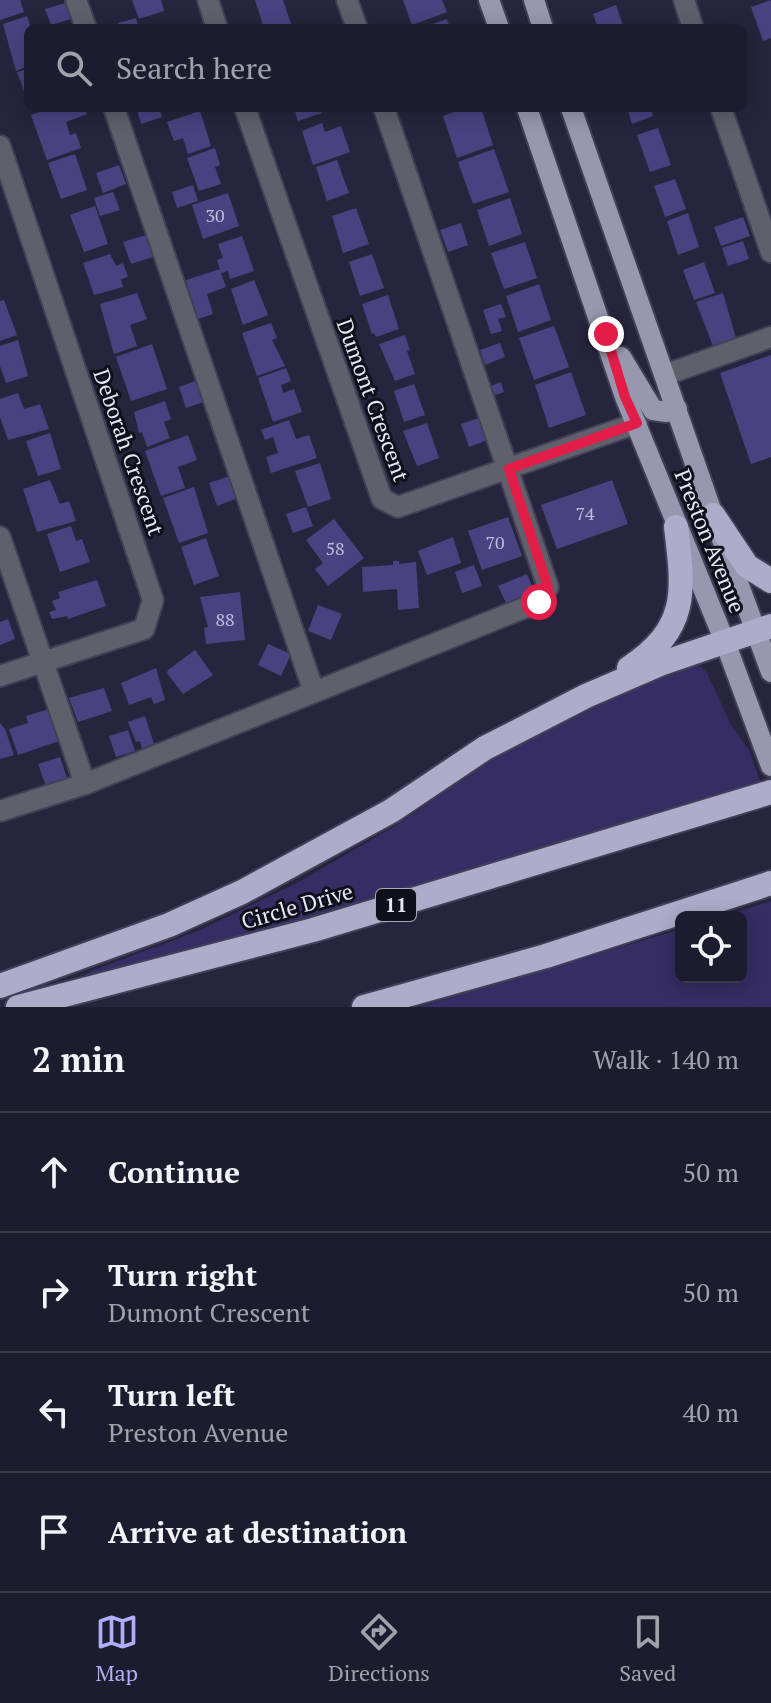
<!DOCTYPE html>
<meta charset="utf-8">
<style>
body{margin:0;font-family:"PT Serif",serif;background:#2a293a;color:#f1f3f6}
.controls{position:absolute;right:24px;bottom:24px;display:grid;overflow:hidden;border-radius:12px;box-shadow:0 4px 20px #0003}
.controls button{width:72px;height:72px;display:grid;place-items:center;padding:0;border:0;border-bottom:2px solid #3b3a4a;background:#1d1c2e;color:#f1f3f6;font:40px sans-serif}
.stop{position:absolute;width:24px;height:24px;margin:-18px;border:6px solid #e11d48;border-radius:50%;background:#fff}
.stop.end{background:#e11d48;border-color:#fff;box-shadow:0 2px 8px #0008}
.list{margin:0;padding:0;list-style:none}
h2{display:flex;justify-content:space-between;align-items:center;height:104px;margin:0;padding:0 32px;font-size:34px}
h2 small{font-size:26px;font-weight:400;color:#a0a1aa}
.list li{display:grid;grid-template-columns:52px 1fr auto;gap:24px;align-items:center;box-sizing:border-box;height:120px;padding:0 32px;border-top:2px solid #3b3a4a}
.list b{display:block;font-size:30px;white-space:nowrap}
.list p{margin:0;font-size:26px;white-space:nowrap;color:#a0a1aa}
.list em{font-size:26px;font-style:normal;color:#a0a1aa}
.icon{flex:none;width:44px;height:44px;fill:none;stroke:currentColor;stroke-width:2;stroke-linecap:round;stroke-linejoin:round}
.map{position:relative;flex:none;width:771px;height:1007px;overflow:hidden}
.search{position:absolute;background:#1d1c2e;box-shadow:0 4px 20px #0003;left:24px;right:24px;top:24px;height:88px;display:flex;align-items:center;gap:20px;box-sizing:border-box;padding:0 28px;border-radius:12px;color:#a0a1aa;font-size:30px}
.sheet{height:584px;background:#1d1c2e}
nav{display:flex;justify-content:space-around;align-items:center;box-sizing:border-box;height:112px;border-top:2px solid #3b3a4a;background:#1d1c2e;font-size:22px;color:#a0a1aa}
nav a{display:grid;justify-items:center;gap:4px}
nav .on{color:#b2adf9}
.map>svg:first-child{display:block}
.green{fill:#352d64}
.building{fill:#4a4280}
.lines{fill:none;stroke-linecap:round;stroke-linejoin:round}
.minor-casing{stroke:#424057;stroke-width:24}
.major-casing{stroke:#424057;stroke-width:24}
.highway-casing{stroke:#424057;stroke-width:28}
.minor{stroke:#60606c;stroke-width:20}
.major{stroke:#9797b0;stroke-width:20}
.highway{stroke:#adaccb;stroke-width:24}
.route{stroke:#e11d48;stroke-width:10}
.labels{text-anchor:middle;stroke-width:6;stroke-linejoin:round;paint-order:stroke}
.number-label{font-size:18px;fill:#c0bdd9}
.shield{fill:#10101a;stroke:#a6a6b5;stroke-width:2}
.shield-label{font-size:20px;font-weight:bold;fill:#e7e6f7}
.street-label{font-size:22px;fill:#e7e6f7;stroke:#10101a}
</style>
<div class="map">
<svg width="771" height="1007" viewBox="0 0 771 1007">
<rect width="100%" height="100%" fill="#27253d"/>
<!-- green -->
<g class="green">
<path d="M692 665 701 667 707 673 731 725 749 750 760 781C536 850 312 923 84 980L85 975 91 971 198 931 297 883 395 826 496 757 557 721 616 692Z"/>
<polygon points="771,901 771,1007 419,1007 681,929 681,977 741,977 741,917 720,917"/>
</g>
<!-- building -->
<g class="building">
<polygon points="0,0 20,0 24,12 0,20"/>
<polygon points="132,0 161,0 164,11 139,19"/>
<polygon points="255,0 283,0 292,27 264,28"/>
<polygon points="403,0 442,0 447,12 412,25"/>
<polygon points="771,0 771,38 763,41 751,7"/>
<polygon points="65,3 71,19 51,25 45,9"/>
<polygon points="616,5 624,28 598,28 593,14"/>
<polygon points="27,16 31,28 28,28 28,66 16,71 3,24"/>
<polygon points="136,18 139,28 120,28 118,23"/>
<polygon points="447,19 450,28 421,28"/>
<polygon points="28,69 28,102 17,72"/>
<polygon points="51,108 85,108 87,114 66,122 70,135 76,133 81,148 47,160 31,115"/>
<polygon points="143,108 159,108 162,117 141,124 137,110"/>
<polygon points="294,108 320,108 322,113 298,121"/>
<polygon points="465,108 481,108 493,145 457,158 443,116"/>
<polygon points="627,108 650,108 653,116 632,124"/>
<polygon points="200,111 211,146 188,154 183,138 174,141 167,122"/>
<polygon points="322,123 325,132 341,126 350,152 313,165 302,131"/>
<polygon points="658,128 671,165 650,172 637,135"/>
<polygon points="215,148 220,165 215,167 221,184 199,191 187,158"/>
<polygon points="494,149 509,192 473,204 458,162"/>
<polygon points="75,154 87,190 61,199 48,163"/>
<polygon points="337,160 349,193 327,201 316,167"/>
<polygon points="119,165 126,184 103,193 96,173"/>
<polygon points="675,179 686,209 665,217 654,186"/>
<polygon points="193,185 198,201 177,208 172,192"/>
<polygon points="113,192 120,210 100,216 94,198"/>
<polygon points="228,193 239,226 203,239 192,205"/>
<polygon points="510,198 522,234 489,246 477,210"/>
<polygon points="95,206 108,244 84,252 70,215"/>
<polygon points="356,208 369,244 343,253 332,216"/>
<polygon points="688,213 699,247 678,255 667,221"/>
<polygon points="743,217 750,236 721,246 714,227"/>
<polygon points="461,223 468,245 448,252 440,230"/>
<polygon points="146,235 153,257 131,264 123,242"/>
<polygon points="242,236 254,271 230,279 228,271 221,273 226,287 207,294 213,314 198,319 186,280 220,269 217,260 223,258 218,244"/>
<polygon points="743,241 749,259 728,266 722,248"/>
<polygon points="525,242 537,278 504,289 491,253"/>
<polygon points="110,254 116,266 123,263 128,277 121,279 123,287 94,295 83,263"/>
<polygon points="372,254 384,288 360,296 349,262"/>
<polygon points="704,262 715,293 694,300 683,270"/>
<polygon points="254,280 268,315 243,325 231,289"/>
<polygon points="539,284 551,320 518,332 506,296"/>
<polygon points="137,293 147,319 130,325 137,346 114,354 100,304"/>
<polygon points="723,293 736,338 713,346 696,302"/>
<polygon points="388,295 399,329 376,337 374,333 372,334 362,304"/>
<polygon points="4,300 17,335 0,341 0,301"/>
<polygon points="501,304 506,317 498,319 502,331 491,334 483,310"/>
<polygon points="271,323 277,338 272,340 285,366 257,376 242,333"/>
<polygon points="554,326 569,367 534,380 519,338"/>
<polygon points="405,335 410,350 407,351 415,374 395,381 379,344"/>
<polygon points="18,340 28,376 6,383 0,366 0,346"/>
<polygon points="500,343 505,357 485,365 480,350"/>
<polygon points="152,344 167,389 131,401 116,357"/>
<polygon points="771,355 771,457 751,464 720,373"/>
<polygon points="286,368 291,381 281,385 283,393 294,389 302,412 273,422 258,378"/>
<polygon points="571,372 586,415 549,428 535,385"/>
<polygon points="198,380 206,401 186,408 179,387"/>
<polygon points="501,382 504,392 492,396 489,387"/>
<polygon points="414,384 425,415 404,422 394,391"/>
<polygon points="18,393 24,409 40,404 49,429 8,440 0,417 0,399"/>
<polygon points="165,401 171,419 164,422 170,438 147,447 142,432 139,433 134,412"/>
<polygon points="482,417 490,439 469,447 461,424"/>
<polygon points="289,420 296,439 309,435 317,458 271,473 266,457 278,453 273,437 265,440 261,430"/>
<polygon points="427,423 439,458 417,466 403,431"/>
<polygon points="50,433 61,469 38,476 26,441"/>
<polygon points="188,435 197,460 178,467 185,488 161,496 145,451"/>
<polygon points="320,463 331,499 308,507 295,471"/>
<polygon points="230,476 238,498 217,506 209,483"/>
<polygon points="50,480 60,504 69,501 76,521 37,532 23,489"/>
<polygon points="612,480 628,524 557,549 541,505"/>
<polygon points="194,487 208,533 179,543 163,498"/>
<polygon points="306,507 313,526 293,533 286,514"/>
<polygon points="508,517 522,556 482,570 468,531"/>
<polygon points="334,519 364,558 328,586 315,569 323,563 306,540"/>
<polygon points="71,526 76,541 82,539 90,562 60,572 47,534"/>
<polygon points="453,537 461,563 427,575 418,551"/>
<polygon points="206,538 219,576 194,585 181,547"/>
<polygon points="393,561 399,561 399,564 416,562 419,608 398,610 397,589 363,592 362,567 393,565"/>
<polygon points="474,565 482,586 462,593 455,572"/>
<polygon points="527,574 535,593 507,605 498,586"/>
<polygon points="97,580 106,606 68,619 67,616 52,619 49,612 56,610 52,601 60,598 58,592"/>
<polygon points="240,592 245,640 206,644 204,628 208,627 200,597"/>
<polygon points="318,605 342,614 331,640 308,631"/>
<polygon points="8,619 15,639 0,645 0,622"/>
<polygon points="268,644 291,654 281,676 258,665"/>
<polygon points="195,650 213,675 183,694 167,673 168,670"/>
<polygon points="156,668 165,700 154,704 151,697 129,705 121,683"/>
<polygon points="104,688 112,711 78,722 69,698"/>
<polygon points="49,709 59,741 18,755 9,729 28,723 26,716"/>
<polygon points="145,716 154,744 142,748 140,741 136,742 128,722"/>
<polygon points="0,723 5,729 14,755 0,759"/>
<polygon points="128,730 135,751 116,757 109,736"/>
<polygon points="60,757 67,778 46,786 38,764"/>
</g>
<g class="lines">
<defs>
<g id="minor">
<polyline points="76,0 86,28"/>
<polyline points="208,0 217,28"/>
<polyline points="347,0 357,28"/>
<polyline points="684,0 693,28"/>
<polyline points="114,108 314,692"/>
<polyline points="245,108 382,499 398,507 637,423"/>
<polyline points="721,108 771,252"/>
<polyline points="0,146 153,600 144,629 0,676"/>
<polyline points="665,375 771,337"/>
<polyline points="0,537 85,784"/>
<polyline points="0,811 85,784 539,602 548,587 384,108"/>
</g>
<g id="major">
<polyline points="489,0 499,28"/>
<polyline points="534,0 543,28"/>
<polyline points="527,108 625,397 725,642 771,766"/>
<polyline points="571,108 713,515 771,672"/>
<polyline points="621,357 653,410 667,412 677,409"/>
</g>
<g id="highway">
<polyline points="713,515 747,566 771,581"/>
<path d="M629 668C689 628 684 592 676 527"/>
<polyline points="0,986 169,925 242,892 391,811 485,748 586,696 660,664 771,626"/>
<polyline points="18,1007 313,930 771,792"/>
<polyline points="364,1007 546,956 771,883"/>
</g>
</defs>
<!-- minor casing -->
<use href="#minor" class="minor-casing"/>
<!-- major casing -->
<use href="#major" class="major-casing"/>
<!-- highway casing -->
<use href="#highway" class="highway-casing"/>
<!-- minor -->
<use href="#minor" class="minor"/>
<!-- major -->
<use href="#major" class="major"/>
<!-- highway -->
<use href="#highway" class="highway"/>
</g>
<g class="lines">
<!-- route -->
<polyline class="route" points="539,602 548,587 509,469 637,423 625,397 606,334"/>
</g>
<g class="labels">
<!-- number labels -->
<g class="number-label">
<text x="215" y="222">30</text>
<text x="585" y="520">74</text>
<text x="495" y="549">70</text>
<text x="335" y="555">58</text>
<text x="225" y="626">88</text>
</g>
<!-- shield labels -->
<rect class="shield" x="376" y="889" width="40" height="32" rx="6"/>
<g class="shield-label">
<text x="396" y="912">11</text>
</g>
<!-- street labels -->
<g class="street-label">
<text transform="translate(373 400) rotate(70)" y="8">Dumont Crescent</text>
<text transform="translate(129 452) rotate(71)" y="8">Deborah Crescent</text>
<text transform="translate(710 541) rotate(68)" y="8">Preston Avenue</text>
<text transform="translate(297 906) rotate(-16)" y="8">Circle Drive</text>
</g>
</g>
</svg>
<div class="controls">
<button><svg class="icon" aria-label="locate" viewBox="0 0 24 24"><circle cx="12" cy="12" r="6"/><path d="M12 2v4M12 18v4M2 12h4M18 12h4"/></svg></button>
</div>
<div class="stop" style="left:539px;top:602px"></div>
<div class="stop end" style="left:606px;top:334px"></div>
<div class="search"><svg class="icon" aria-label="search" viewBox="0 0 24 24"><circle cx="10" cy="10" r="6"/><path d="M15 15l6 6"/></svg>Search here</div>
</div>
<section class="sheet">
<h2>2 min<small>Walk · 140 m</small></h2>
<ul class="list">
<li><svg class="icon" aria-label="ahead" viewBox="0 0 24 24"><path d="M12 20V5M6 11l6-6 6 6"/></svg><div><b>Continue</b></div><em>50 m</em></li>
<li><svg class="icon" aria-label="right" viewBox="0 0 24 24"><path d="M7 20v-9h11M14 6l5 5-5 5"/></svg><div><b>Turn right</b><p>Dumont Crescent</p></div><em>50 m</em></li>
<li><svg class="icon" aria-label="left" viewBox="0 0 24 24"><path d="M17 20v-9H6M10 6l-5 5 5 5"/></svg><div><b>Turn left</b><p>Preston Avenue</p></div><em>40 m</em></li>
<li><svg class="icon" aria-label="arrive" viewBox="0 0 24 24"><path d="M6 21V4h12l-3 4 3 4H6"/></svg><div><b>Arrive at destination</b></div></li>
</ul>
</section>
<nav>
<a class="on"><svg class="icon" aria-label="map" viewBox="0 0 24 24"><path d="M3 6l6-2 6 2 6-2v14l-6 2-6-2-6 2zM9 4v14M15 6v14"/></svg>Map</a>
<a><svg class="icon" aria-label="directions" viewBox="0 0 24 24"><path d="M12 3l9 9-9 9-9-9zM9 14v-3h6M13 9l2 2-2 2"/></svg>Directions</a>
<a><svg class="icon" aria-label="saved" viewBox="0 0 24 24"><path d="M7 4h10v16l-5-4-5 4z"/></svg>Saved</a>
</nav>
